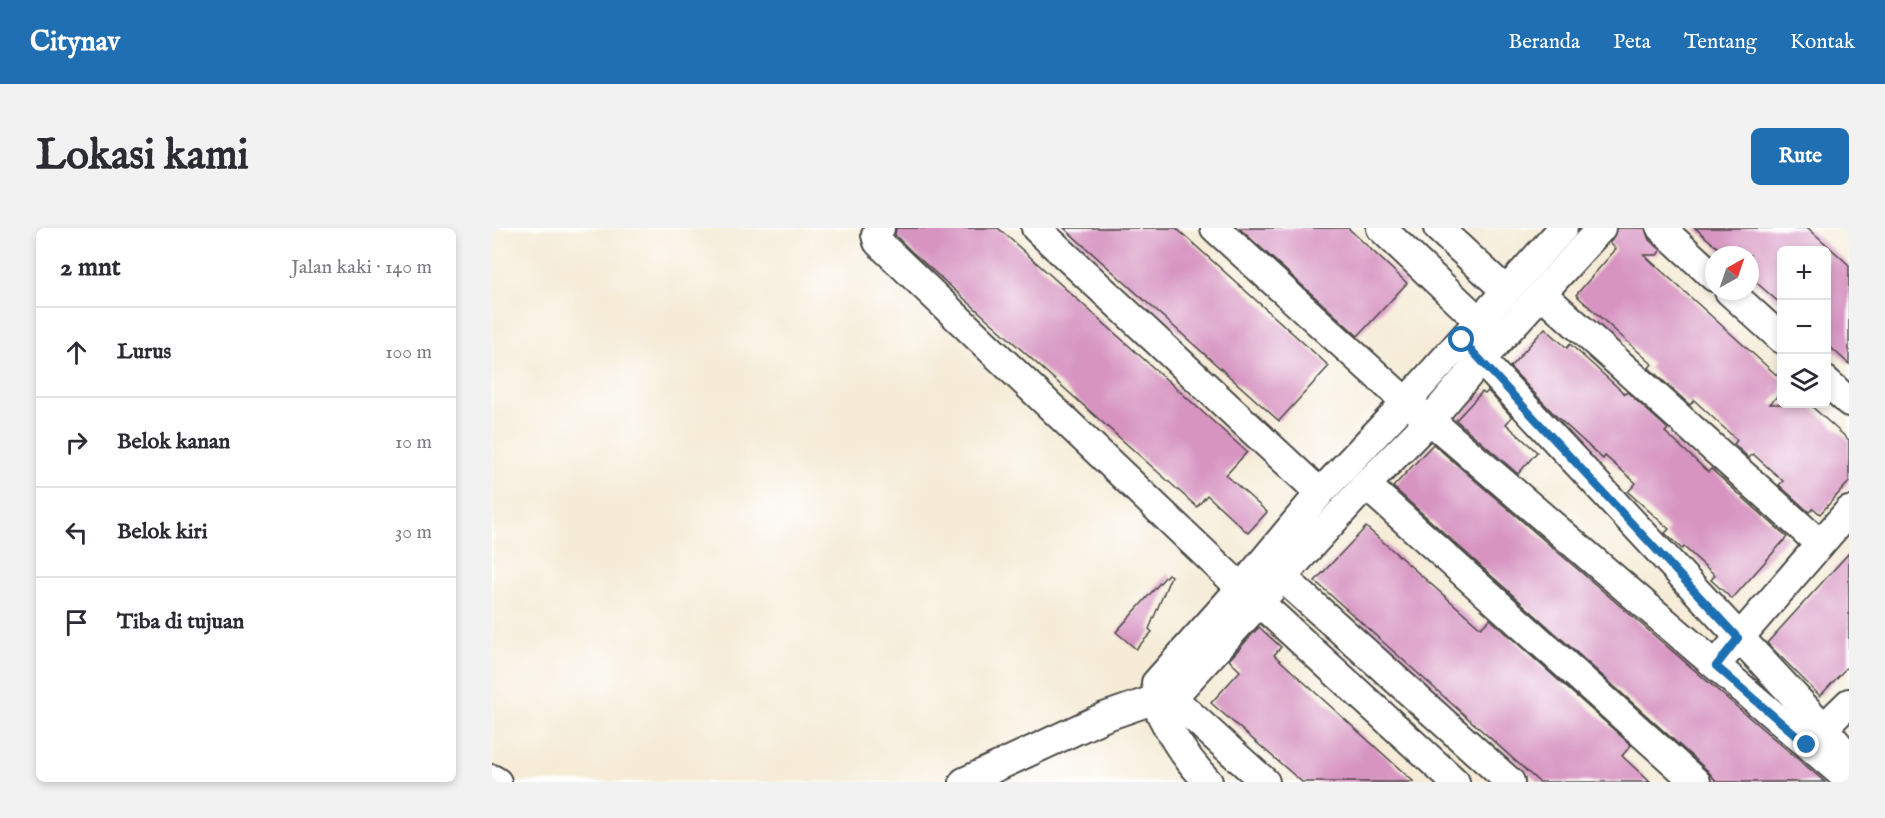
<!DOCTYPE html>
<html lang="id">
<meta charset="utf-8">
<style>
body{margin:0;font-family:"IM FELL English",serif;background:#f2f2f3;color:#2b2b33}
.controls{position:absolute;right:18px;top:18px;display:grid;overflow:hidden;border-radius:9px;box-shadow:0 3px 9px #0003}
.controls button{width:54px;height:54px;display:grid;place-items:center;padding:0;border:0;border-bottom:2px solid #e1e1e2;background:#fff;color:#2b2b33;font:30px sans-serif}
.compass{position:absolute;left:1213px;top:18px;width:54px;height:54px;border-radius:50%;background:#fff;box-shadow:0 3px 9px #0003;rotate:40deg}
.stop{position:absolute;width:18px;height:18px;margin:-14px;border:4px solid #1f6fb2;border-radius:50%;background:#fff}
.stop.end{background:#1f6fb2;border-color:#fff;box-shadow:0 2px 6px #0008}
.list{margin:0;padding:0;list-style:none}
h2{display:flex;justify-content:space-between;align-items:center;height:78px;margin:0;padding:0 24px;font-size:26px}
h2 small{font-size:20px;font-weight:400;color:#7c7c81}
.list li{display:grid;grid-template-columns:39px 1fr auto;gap:18px;align-items:center;box-sizing:border-box;height:90px;padding:0 24px;border-top:2px solid #e1e1e2}
.list b{display:block;font-size:22px;white-space:nowrap}
.list em{font-size:20px;font-style:normal;color:#7c7c81}
.icon{flex:none;width:33px;height:33px;fill:none;stroke:currentColor;stroke-width:2;stroke-linecap:round;stroke-linejoin:round}
.map{position:relative;flex:none;width:1357px;height:554px;overflow:hidden;border-radius:9px}
header{display:flex;align-items:center;gap:36px;box-sizing:border-box;height:84px;padding:0 30px;background:#1f6fb2;color:#fff}
header strong{font-size:28px}
nav{display:flex;gap:33px;margin-inline-start:auto;font-size:21px}
.intro{display:flex;align-items:center;justify-content:space-between;box-sizing:border-box;height:144px;padding:0 36px}
h1{margin:0;font-size:42px}
.button{padding:15px 27px;border-radius:9px;background:#1f6fb2;color:#fff;font-size:21px;font-weight:700}
main{display:flex;gap:36px;padding:0 36px}
aside{flex:1;background:#fff;border-radius:9px;box-shadow:0 3px 9px #0003}
.map>svg:first-child{display:block}
.building{fill:#d794c1}
.lines{fill:none;stroke-linecap:round;stroke-linejoin:round}
.minor-casing{stroke:#494845;stroke-width:32}
.minor{stroke:#fff;stroke-width:28}
.route{stroke:#1f6fb2;stroke-width:8}
</style>
<header>
<strong>Citynav</strong>
<nav><a>Beranda</a><a>Peta</a><a>Tentang</a><a>Kontak</a></nav>
</header>
<div class="intro"><h1>Lokasi kami</h1><a class="button">Rute</a></div>
<main>
<aside>
<h2>2 mnt<small>Jalan kaki · 140 m</small></h2>
<ul class="list">
<li><svg class="icon" aria-label="ahead" viewBox="0 0 24 24"><path d="M12 20V5M6 11l6-6 6 6"/></svg><div><b>Lurus</b></div><em>100 m</em></li>
<li><svg class="icon" aria-label="right" viewBox="0 0 24 24"><path d="M7 20v-9h11M14 6l5 5-5 5"/></svg><div><b>Belok kanan</b></div><em>10 m</em></li>
<li><svg class="icon" aria-label="left" viewBox="0 0 24 24"><path d="M17 20v-9H6M10 6l-5 5 5 5"/></svg><div><b>Belok kiri</b></div><em>30 m</em></li>
<li><svg class="icon" aria-label="arrive" viewBox="0 0 24 24"><path d="M6 21V4h12l-3 4 3 4H6"/></svg><div><b>Tiba di tujuan</b></div></li>
</ul>
</aside>
<div class="map">
<svg width="1357" height="554" viewBox="0 0 1357 554">
<rect width="100%" height="100%" fill="#fff"/>
<filter id="ink" filterUnits="userSpaceOnUse"><feTurbulence type="fractalNoise" baseFrequency=".0167" numOctaves="2"/><feDisplacementMap in="SourceGraphic" scale="12" xChannelSelector="R" yChannelSelector="G"/><feConvolveMatrix kernelMatrix="1 2 1 2 8 2 1 2 1" color-interpolation-filters="sRGB"/></filter>
<filter id="wash" filterUnits="userSpaceOnUse"><feTurbulence type="fractalNoise" baseFrequency=".008" numOctaves="4" result="noise"/><feDisplacementMap in="SourceGraphic" scale="24" xChannelSelector="R" yChannelSelector="G"/><feGaussianBlur stdDeviation="1.35" result="paint"/><feColorMatrix in="noise" values="0 0 0 0 0 0 0 0 0 0 0 0 0 0 0 0 0 1.4 0 .05"/><feComposite in="paint" operator="in"/></filter>
<g filter="url(#wash)">
<rect width="100%" height="100%" fill="#f5ebd6"/>
<g id="blocks">
<!-- building -->
<g class="building">
<polygon points="404,0 506,0 755,224 734,247 775,284 756,305 715,267 705,279 419,23 403,7"/>
<polygon points="572,0 684,0 837,138 787,193"/>
<polygon points="747,0 856,0 915,55 866,108"/>
<polygon points="1126,0 1153,0 1157,12 1169,22 1165,27 1152,27 1290,152 1290,163 1278,176 1317,176 1357,212 1357,254 1328,286 1321,280 1317,284 1287,257 1291,253 1261,226 1257,230 1242,216 1245,212 1202,172 1198,177 1157,140 1160,136 1084,67 1124,21 1118,15"/>
<polygon points="1203,0 1316,0 1335,17 1357,37 1357,136 1335,116 1335,22 1290,22 1290,77 1258,49 1258,27 1234,27"/>
<polygon points="1053,100 1075,120 1078,116 1133,166 1135,164 1176,201 1173,204 1216,244 1219,241 1295,309 1240,371 1219,352 1223,347 1192,319 1190,321 1177,309 1173,305 1177,301 1136,264 1144,255 1113,228 1111,231 1062,186 1018,139"/>
<polygon points="996,163 1020,189 1014,196 1045,224 1026,246 964,192 990,164 993,166"/>
<polygon points="941,216 1259,491 1333,554 1225,554 1215,542 901,259"/>
<polygon points="874,299 989,400 998,391 1139,517 1130,528 1158,554 1047,554 823,353"/>
<polygon points="1357,325 1357,437 1328,468 1275,415"/>
<polygon points="676,346 679,348 657,401 660,404 644,421 624,404"/>
<polygon points="767,399 789,419 782,427 922,554 810,554 719,475 748,443 737,432"/>
</g>
</g>
</g>
<g filter="url(#ink)">
<use href="#blocks" fill-opacity="0" stroke="#494845" stroke-width="1.5"/>
<g class="lines">
<defs>
<g id="minor">
<polyline points="388,0 384,7 386,14 749,360 767,374 963,554"/>
<polyline points="544,0 828,265"/>
<polyline points="723,0 914,174 938,192 1357,552"/>
<polyline points="889,0 987,93"/>
<polyline points="946,0 1014,63"/>
<polyline points="1169,0 1222,49"/>
<polyline points="1237,63 1290,111"/>
<polyline points="1050,66 1328,316"/>
<polyline points="978,120 1332,500 1357,530"/>
<polyline points="1334,153 1357,174"/>
<polyline points="874,257 1204,554"/>
<polyline points="790,349 1018,554"/>
<polyline points="1234,425 1357,283"/>
<polyline points="664,455 749,360 828,265 914,174 1071,0"/>
<polyline points="668,459 773,554"/>
<path d="M663 472C675 504 693 529 716 554"/>
<polyline points="1318,513 1357,475"/>
<polyline points="0,551 5,554"/>
<polyline points="472,554 612,489 667,470 680,470 874,257 938,192 989,132 1109,0"/>
</g>
</defs>
<!-- minor casing -->
<use href="#minor" class="minor-casing"/>
<!-- minor -->
<use href="#minor" class="minor"/>
</g>
</g>
<g class="lines" filter="url(#ink)">
<!-- route -->
<polyline class="route" points="970,112 1246,410 1224,438 1315,517"/>
</g>
</svg>
<div class="controls">
<button>+</button>
<button>−</button>
<button><svg class="icon" aria-label="layers" viewBox="0 0 24 24"><path d="M12 4l9 5-9 5-9-5zM3 14l9 5 9-5"/></svg></button>
</div>
<svg class="compass" viewBox="-18 -18 36 36"><path d="M0-13l5 13h-10z" fill="#e53935"/><path d="M0 13l5-13h-10z" fill="#7c7c81"/></svg>
<div class="stop" style="left:970px;top:112px"></div>
<div class="stop end" style="left:1315px;top:517px"></div>
</div>
</main>
